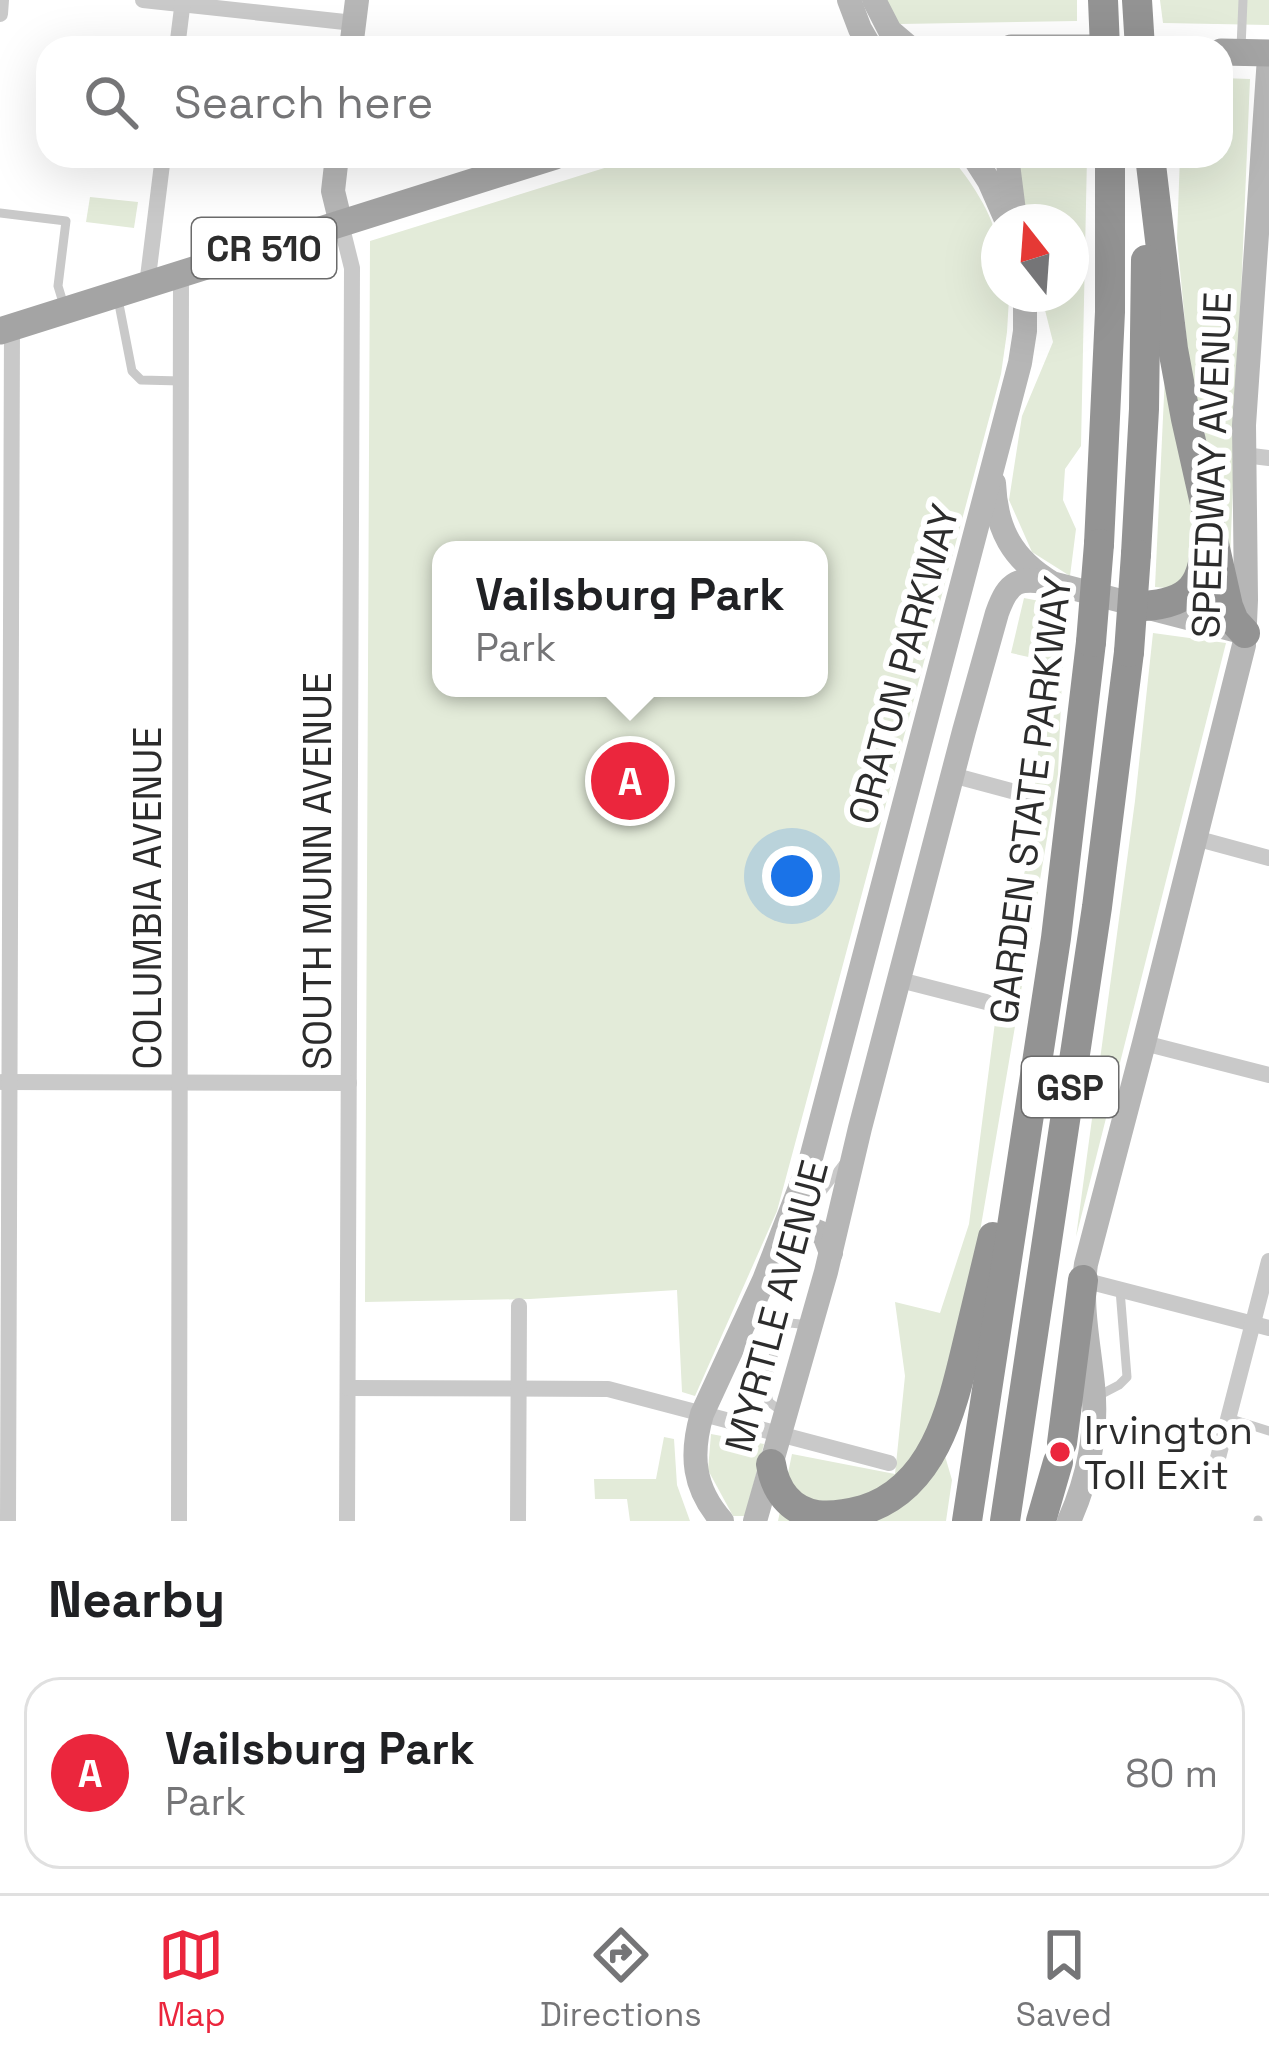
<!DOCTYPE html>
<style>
body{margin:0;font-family:"Space Grotesk",sans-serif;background:#f2f2f2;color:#202124}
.compass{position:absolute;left:981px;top:204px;width:108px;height:108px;border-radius:50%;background:#fff;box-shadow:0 12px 48px #0002;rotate:343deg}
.you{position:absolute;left:792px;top:876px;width:42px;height:42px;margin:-30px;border:9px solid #fff;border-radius:50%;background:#1a73e8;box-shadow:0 0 0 18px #1a73e833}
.badge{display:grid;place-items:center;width:78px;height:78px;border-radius:50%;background:#eb263d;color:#fff;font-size:39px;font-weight:700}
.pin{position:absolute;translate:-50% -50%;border:6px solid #fff;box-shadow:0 3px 12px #0006}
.popup{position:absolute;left:432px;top:541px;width:396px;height:156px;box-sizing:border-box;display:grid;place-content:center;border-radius:24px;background:#fff;filter:drop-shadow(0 3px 9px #0005);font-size:39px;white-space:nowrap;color:#757577}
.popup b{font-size:45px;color:#202124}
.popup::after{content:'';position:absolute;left:50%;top:100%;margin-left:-24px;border:24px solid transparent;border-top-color:#fff}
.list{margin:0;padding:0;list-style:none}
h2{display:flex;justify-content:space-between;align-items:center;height:156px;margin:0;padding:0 48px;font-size:51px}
h2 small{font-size:39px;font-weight:400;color:#757577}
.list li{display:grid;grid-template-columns:78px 1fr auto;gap:36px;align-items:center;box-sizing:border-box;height:192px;margin:0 24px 24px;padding:0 24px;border:3px solid #e0e0e0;border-radius:36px}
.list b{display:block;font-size:45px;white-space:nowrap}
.list p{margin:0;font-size:39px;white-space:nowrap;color:#757577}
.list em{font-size:39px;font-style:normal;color:#757577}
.icon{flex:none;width:66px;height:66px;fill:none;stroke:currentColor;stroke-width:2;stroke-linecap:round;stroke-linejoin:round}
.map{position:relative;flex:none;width:1269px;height:1521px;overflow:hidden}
.search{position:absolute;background:#fff;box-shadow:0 12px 48px #0002;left:36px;right:36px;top:36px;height:132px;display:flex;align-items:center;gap:30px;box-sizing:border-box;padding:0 42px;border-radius:36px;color:#757577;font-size:45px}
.sheet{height:372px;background:#fff}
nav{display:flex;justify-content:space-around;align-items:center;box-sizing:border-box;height:168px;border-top:3px solid #e0e0e0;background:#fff;font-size:33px;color:#757577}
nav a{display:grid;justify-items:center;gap:6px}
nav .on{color:#eb263d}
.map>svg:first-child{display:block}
.green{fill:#e3ebd9;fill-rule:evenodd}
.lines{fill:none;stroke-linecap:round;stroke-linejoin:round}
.service{stroke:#c9c9c9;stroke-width:9}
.minor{stroke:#c9c9c9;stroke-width:16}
.secondary{stroke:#b6b6b6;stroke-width:24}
.primary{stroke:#a4a4a4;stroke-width:27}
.motorway{stroke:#939393;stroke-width:30}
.motorway-bridge{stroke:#939393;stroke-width:30}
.poi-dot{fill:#eb263d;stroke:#fff;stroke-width:4.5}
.labels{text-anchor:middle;stroke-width:12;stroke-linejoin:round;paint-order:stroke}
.shield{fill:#fff;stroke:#6b6b6b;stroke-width:3}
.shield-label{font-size:36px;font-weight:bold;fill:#2c2c2c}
.street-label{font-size:39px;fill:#2c2c2c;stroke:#fff}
.poi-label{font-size:39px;fill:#2c2c2c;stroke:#fff;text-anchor:start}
</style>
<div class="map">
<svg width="1269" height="1521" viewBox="0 0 1269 1521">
<rect width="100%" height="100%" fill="#fff"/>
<!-- green -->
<g class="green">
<polygon points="882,0 1077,0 1077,21 899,24"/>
<polygon points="1160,0 1269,0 1269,25 1163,23"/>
<polygon points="1221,78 1250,79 1230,558 1207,461 1203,410 1192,396 1177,238 1180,156 1221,156"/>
<path d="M643 156H950C970 180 993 213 998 244 1001 259 999 278 999 294H1008L1009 298 1007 332 1001 374 777 1211 695 1396 682 1392 677 1290 530 1299 365 1302 370 241ZM441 550H819V688H441Z"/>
<polygon points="1017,156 1087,156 1081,446 1065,469 1063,500 1076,529 1070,576 1032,552 1009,500 1022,416 1053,342 1041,294 1071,294 1071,222 1027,222"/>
<polygon points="90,197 138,202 134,228 86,222"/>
<polygon points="1165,375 1190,479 1195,560 1177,589 1155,587"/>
<polygon points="1024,598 1065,606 1058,774 960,1349 936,1425 952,1480 946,1521 778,1521 792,1454 895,1474 905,1376 895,1302 940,1313 969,1224 1007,929 1028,861 1041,720 1042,660 1011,653"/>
<polygon points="1153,633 1226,643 1076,1237 1135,801"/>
<polygon points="711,1434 764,1444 745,1516 733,1516 708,1470"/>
<polygon points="664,1437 674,1439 677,1485 690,1521 630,1521 627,1499 595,1499 594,1479 656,1479"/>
</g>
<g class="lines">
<!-- service -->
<g class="service">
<polyline points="1241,48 1243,0"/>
<polyline points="0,213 66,221 58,286 65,309"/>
<polyline points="118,299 132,371 141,380 181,381"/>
<polyline points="796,1226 844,1163"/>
<polyline points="1094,1398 1119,1385 1127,1377 1120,1290"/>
<polyline points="781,1411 769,1402 765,1387 780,1330 790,1323 810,1325"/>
<polyline points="1228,1418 1269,1431"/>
<polyline points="1258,1521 1258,1520"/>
</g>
<!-- minor -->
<g class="minor">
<polyline points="143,0 354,23"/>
<polyline points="0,14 1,0"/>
<polyline points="177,48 183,0"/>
<polyline points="341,224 352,268 347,1521"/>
<polyline points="147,285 163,156"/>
<polyline points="1244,455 1269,458"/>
<polyline points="952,775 1026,795"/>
<polyline points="1195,838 1269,858"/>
<polyline points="900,980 986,1002"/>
<polyline points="1144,1043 1269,1075"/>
<polyline points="2,1082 349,1083"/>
<polyline points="1083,1280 1269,1328"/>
<polyline points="348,1388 608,1389 889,1463"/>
<polyline points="1212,1481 1269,1261"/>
<polyline points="8,1521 12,327"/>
<polyline points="179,1521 181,274"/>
<polyline points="518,1521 519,1306"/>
</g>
<!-- secondary -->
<g class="secondary">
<polyline points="849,0 860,29 871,48"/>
<polyline points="874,0 890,31 910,48"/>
<polyline points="351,48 357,0"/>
<polyline points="337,156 333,191 341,224"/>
<polyline points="973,156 989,181 1007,222"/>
<polyline points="1007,156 1015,219"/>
<path d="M994 483C996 529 1012 559 1052 583L1245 633"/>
<path d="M777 1248C791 1233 805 1222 824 1235L831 1253"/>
<path d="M722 1521C693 1488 690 1455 702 1414L764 1280 810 1162 1020 363 1025 331V294"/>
<path d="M755 1521 826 1272 860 1128 964 731 997 613C1009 580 1018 577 1052 583"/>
<path d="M1069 1521C1088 1479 1098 1431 1093 1385 1089 1344 1080 1305 1086 1264L1144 1043 1244 645 1246 600 1244 425 1269 57"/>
</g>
<!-- primary -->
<g class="primary">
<polyline points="1011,48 1090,48"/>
<polyline points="1221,52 1269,53"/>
<polyline points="0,331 555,156"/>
</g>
<!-- motorway -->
<g class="motorway">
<polyline points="1103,0 1105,48"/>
<polyline points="1137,0 1140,48"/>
<polyline points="1150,156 1173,349 1186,419 1228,606 1234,621 1245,633"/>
<polyline points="1099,544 1110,312 1110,156"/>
<polyline points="1136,554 1144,409 1146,260"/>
<path d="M1144 606C1192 603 1204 584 1206 537"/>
<polyline points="1062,1443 1083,1280"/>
<path d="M771 1464C775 1490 790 1511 817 1515 832 1517 848 1514 863 1510 937 1487 953 1403 969 1337 977 1304 985 1270 993 1237"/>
<polyline points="967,1521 1056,938 1091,642"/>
<polyline points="1005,1521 1097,907 1129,652"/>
<polyline points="1041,1521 1058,1462"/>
</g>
<!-- motorway-bridge -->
<g class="motorway-bridge">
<polyline points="1091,642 1099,544"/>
<polyline points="1129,652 1136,554"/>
</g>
</g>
<!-- markers -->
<circle class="poi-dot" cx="1060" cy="1452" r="12"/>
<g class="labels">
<!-- shield labels -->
<g class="shield">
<rect x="192" y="218" width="144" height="60" rx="9"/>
<rect x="1022" y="1057" width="96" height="60" rx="9"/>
</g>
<g class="shield-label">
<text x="264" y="261">CR 510</text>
<text x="1070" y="1100">GSP</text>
</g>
<!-- street labels -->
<g class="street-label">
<text transform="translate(1211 465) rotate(-88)" y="14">SPEEDWAY AVENUE</text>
<text transform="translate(903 664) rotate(-75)" y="14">ORATON PARKWAY</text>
<text transform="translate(1030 800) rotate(-83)" y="14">GARDEN STATE PARKWAY</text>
<text transform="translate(317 871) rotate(-90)" y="14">SOUTH MUNN AVENUE</text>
<text transform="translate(147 898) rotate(-90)" y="14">COLUMBIA AVENUE</text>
<text transform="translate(776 1306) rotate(-75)" y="14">MYRTLE AVENUE</text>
</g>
<!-- poi labels -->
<g class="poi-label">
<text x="1084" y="1444">Irvington<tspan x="1084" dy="45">Toll Exit</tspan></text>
</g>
</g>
</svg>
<svg class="compass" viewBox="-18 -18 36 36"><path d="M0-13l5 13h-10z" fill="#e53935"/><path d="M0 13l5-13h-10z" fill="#757577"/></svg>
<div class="you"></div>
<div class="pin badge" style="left:630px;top:781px">A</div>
<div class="popup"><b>Vailsburg Park</b>Park</div>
<div class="search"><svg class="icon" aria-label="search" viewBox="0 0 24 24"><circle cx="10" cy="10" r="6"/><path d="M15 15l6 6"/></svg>Search here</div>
</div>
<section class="sheet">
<h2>Nearby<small></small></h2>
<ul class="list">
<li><span class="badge">A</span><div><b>Vailsburg Park</b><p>Park</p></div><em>80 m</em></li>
</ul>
</section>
<nav>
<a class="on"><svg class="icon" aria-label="map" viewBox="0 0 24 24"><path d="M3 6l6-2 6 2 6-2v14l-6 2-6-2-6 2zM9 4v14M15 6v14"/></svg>Map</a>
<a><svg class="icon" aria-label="directions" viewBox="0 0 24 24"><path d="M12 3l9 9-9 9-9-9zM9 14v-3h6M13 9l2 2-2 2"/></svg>Directions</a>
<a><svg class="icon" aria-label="saved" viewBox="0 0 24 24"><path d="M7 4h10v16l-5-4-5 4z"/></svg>Saved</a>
</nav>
